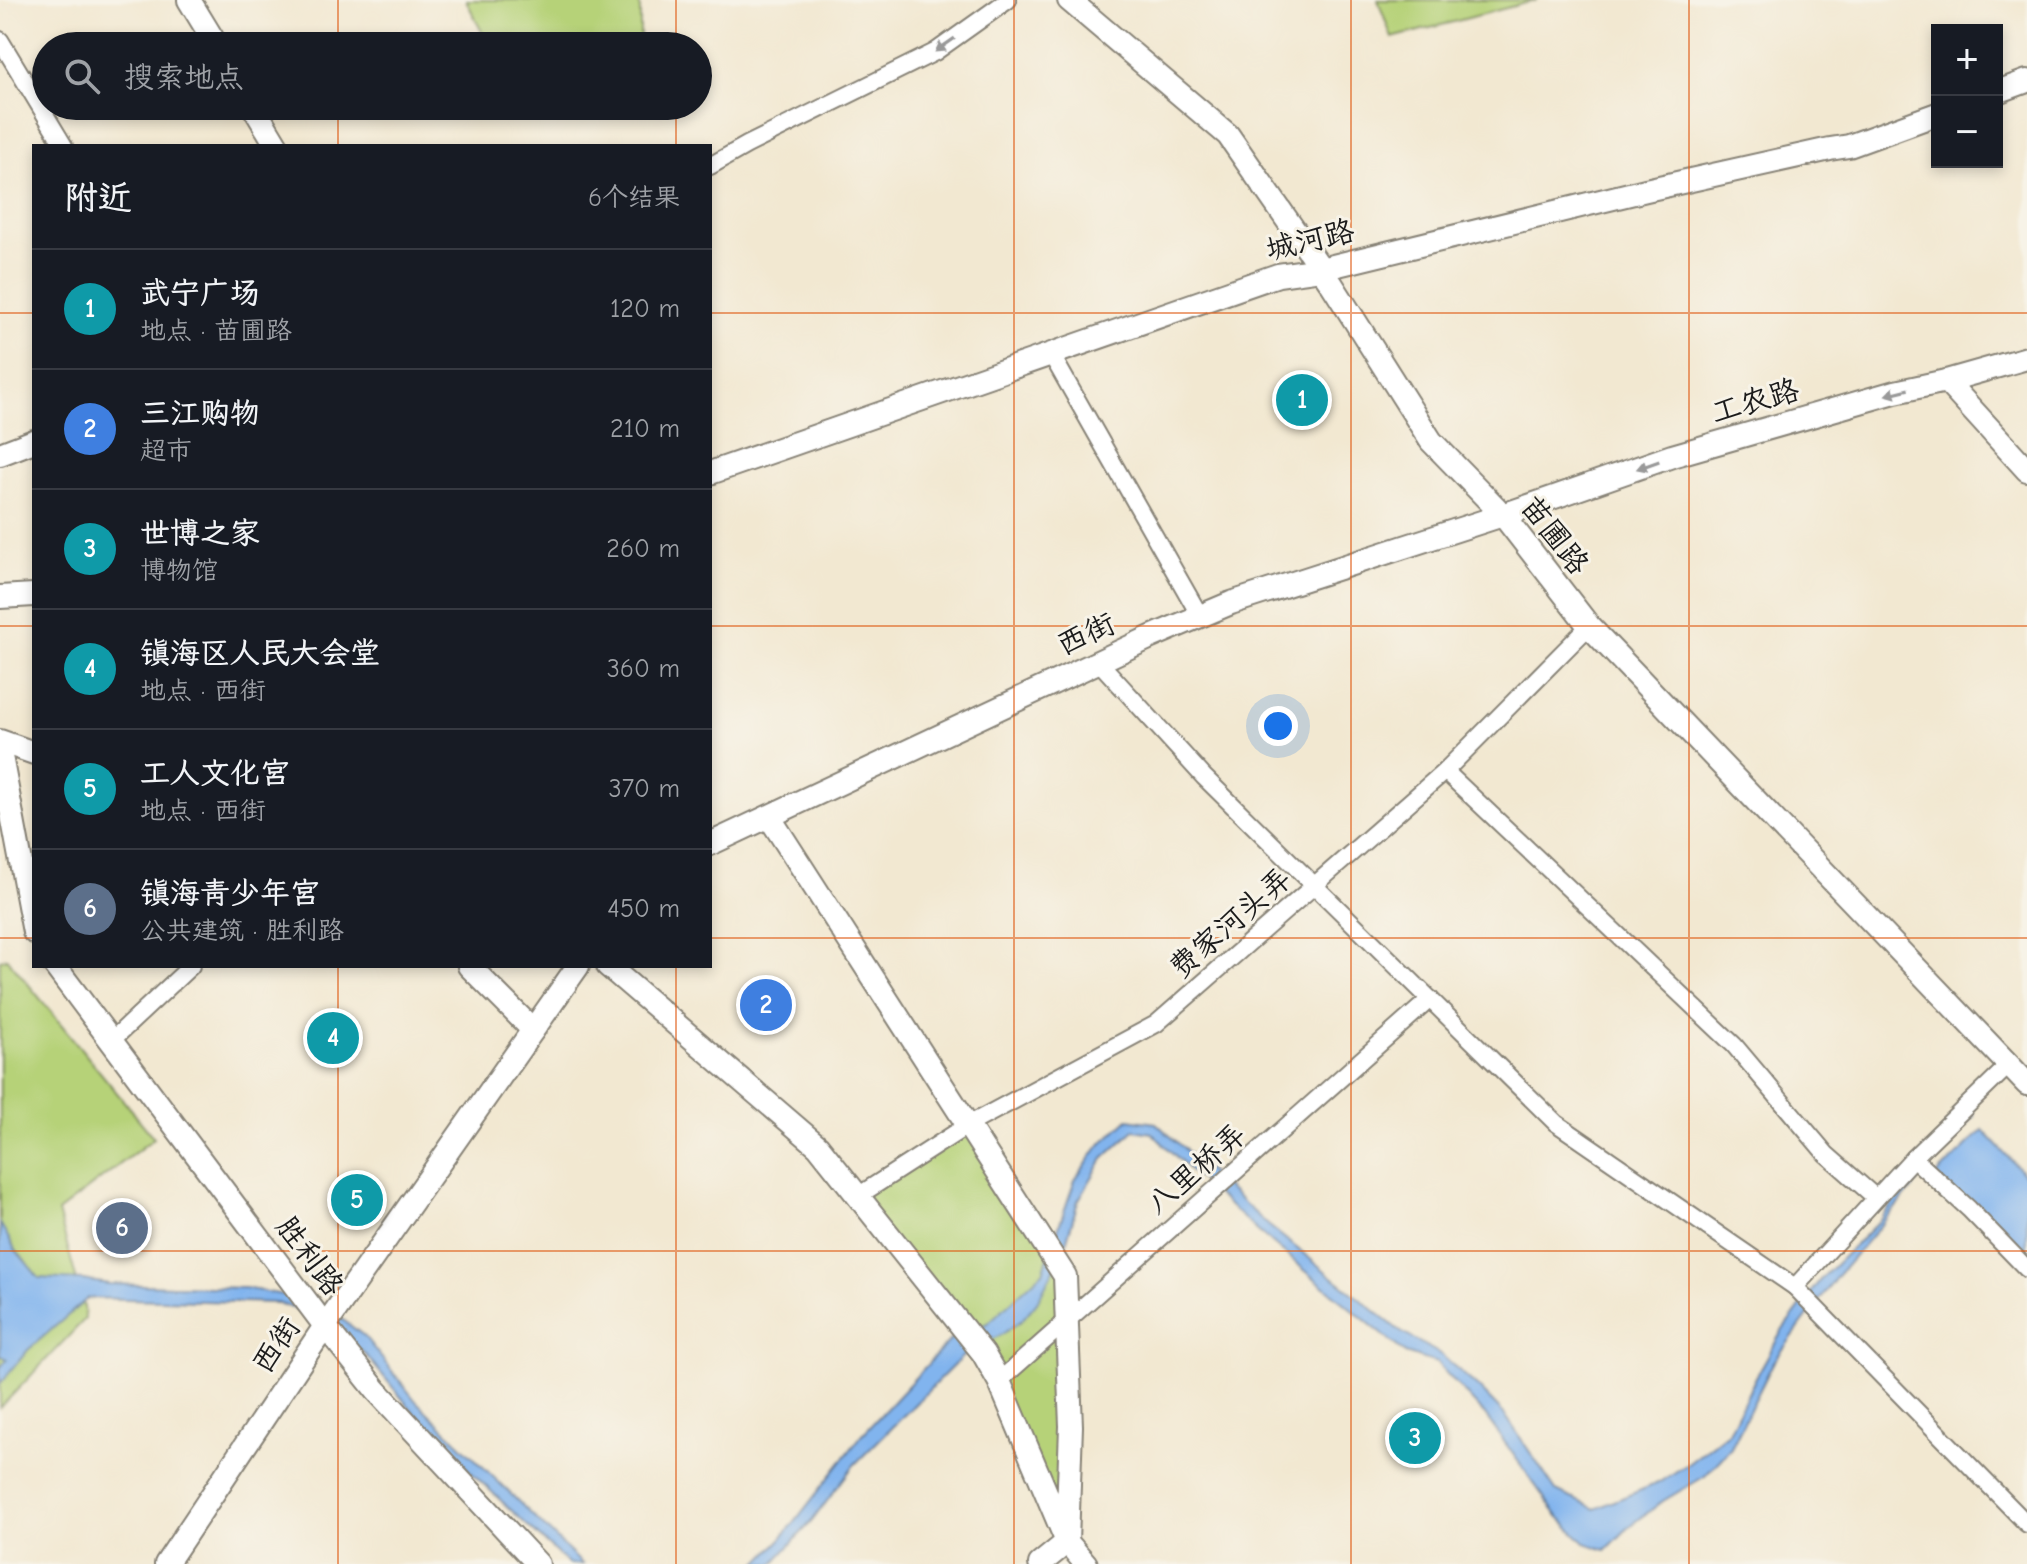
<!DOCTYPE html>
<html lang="zh">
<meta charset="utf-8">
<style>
body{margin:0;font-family:"Comic Neue","LXGW WenKai TC",sans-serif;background:#242831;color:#f1f3f6}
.controls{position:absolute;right:24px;top:24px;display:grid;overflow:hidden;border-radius:0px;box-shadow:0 4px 12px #0003}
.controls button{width:72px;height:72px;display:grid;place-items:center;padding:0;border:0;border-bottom:2px solid #363941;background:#171b24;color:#f1f3f6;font:40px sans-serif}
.you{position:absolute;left:1278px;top:726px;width:28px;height:28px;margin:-20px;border:6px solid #fff;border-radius:50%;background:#1a73e8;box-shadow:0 0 0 12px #1a73e833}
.badge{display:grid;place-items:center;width:52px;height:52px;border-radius:50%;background:#d1495b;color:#fff;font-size:26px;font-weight:700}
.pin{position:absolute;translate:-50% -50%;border:4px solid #fff;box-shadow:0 2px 8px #0006}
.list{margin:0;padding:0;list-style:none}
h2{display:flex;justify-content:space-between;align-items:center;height:104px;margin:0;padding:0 32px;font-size:34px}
h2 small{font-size:26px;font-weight:400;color:#9ea1a6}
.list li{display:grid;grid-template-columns:52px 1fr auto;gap:24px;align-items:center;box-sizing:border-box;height:120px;padding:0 32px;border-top:2px solid #363941}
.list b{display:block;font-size:30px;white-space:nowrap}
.list p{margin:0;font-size:26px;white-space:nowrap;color:#9ea1a6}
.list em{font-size:26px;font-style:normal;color:#9ea1a6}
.icon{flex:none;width:44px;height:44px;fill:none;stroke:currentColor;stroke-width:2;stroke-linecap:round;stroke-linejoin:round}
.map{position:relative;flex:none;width:2027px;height:1564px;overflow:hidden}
.search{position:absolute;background:#171b24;box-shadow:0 4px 12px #0003;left:32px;top:32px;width:680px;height:88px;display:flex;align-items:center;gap:20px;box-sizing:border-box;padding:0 28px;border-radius:44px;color:#9ea1a6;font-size:30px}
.panel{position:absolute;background:#171b24;box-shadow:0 4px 12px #0003;left:32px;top:144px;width:680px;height:824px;border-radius:0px}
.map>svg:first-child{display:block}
.green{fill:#b6d278;stroke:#69774a;stroke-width:2}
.water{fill:#81b4ee;stroke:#4e6885;stroke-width:2}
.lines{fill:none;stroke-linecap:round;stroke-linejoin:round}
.street-casing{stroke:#878276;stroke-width:20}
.secondary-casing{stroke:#878276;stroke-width:26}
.street{stroke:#fff;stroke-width:16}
.secondary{stroke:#fff;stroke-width:22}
.oneway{fill:#999}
.grid{fill:none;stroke:#de560d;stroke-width:2;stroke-opacity:0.55}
.labels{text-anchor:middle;stroke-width:6;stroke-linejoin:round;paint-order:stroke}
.street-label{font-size:30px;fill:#1c1c1c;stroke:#f7f3e8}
</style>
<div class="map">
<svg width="2027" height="1564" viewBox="0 0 2027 1564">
<rect width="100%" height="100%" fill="#f7f3e8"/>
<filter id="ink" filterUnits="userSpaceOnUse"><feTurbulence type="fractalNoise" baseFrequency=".0125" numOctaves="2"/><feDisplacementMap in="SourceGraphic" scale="16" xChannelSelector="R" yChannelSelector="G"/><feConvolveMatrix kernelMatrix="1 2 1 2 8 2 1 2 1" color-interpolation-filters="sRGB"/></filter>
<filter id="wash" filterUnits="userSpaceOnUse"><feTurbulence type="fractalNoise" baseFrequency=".006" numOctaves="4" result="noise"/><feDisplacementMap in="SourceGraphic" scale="32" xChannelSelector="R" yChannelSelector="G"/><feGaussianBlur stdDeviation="1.8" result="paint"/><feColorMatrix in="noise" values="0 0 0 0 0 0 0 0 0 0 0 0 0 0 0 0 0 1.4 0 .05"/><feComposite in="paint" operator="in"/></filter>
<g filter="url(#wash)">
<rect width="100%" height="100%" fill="#f2e8d1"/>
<!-- green -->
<g class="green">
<polygon points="466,0 637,0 640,5 640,46 489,46"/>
<polygon points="1378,0 1537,0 1392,38"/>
<polygon points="7,958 154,1138 58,1212 84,1307 85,1319 0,1408 0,960"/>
<polygon points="968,1125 1065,1276 1067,1542 999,1381 858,1196"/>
</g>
<!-- water -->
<g class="water">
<polygon points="1969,1094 1974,1116 1838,1275 1773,1363 1731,1448 1705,1476 1663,1501 1629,1527 1606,1550 1585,1543 1556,1514 1485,1415 1437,1363 1405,1353 1261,1234 1195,1175 1152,1133 1134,1130 1103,1159 1078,1201 1064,1250 1037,1302 1022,1320 1004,1333 963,1356 854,1465 812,1521 773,1564 757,1564 782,1538 862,1435 952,1338 988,1323 1043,1272 1075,1180 1099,1146 1128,1119 1156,1123 1268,1225 1401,1332 1440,1354 1478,1387 1505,1415 1556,1491 1595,1509 1658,1483 1689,1463 1729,1432 1756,1377 1782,1331 1821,1279 1881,1219"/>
<polygon points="1983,1130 2027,1177 2027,1263 1936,1176"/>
<polygon points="0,1223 15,1249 39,1278 83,1280 109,1284 244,1288 318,1301 364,1336 416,1401 582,1564 568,1564 437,1440 364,1353 300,1310 277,1303 88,1298 28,1350 0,1384 0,1368 7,1359 0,1355"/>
</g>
</g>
<g filter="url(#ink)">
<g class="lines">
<defs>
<g id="street">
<polyline points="0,40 64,146"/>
<polyline points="710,166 747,145 935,52 1008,0"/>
<polyline points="1051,354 1200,616"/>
<polyline points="1099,662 1204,777 1556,1123 1795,1287 2027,1524"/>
<polyline points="1445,771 1734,1045 1826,1154 1876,1198"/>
<polyline points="111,1041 191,966"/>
<polyline points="1913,1158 1969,1209 2027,1269"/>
<polyline points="858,1196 968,1125 1156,1024 1445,771 1589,626"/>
<polyline points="1795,1287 1913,1158 2009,1065"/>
<polyline points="999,1381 1430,999"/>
</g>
<g id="secondary">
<polyline points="189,0 217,46"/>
<polyline points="1069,0 1228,135 1331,283 1431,441 1503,515 1589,626 2027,1084"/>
<polyline points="1997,92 2027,81"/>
<polyline points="253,106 277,146"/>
<polyline points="1946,381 2027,470"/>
<polyline points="0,454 34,441"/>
<polyline points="710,473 1278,275 1321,269 1646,190 1830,149 1849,146 1937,114"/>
<polyline points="0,597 34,595"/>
<polyline points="0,741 34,753"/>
<polyline points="0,751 34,932"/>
<polyline points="770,818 1065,1276 1071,1426 1067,1542 1086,1564"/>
<polyline points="710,844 1151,637 1231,603 1503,515 1672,456 1895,392 1946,381 2027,358"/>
<polyline points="55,966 325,1326 376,1390 538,1564"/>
<polyline points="469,966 533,1030"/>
<polyline points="608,966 818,1146 983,1353 999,1381 1067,1542 1040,1564"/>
<polyline points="166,1564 325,1326 578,966"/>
</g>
</defs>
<!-- street casing -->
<use href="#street" class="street-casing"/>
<!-- secondary casing -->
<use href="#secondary" class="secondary-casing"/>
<!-- street -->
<use href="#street" class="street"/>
<!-- secondary -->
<use href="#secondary" class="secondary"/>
</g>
<!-- one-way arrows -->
<defs><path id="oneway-solid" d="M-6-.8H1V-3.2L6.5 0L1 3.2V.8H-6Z" transform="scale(2)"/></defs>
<g class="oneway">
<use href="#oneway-solid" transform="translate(945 45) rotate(145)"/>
<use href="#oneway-solid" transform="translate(1897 392) rotate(166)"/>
<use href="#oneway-solid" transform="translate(1648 465) rotate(161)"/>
</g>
</g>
<!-- grid -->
<path class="grid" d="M338 0V46M676 0V46M1014 0V1564M1351 0V1564M1689 0V1564M338 106V146M676 106V146M0 313H34M710 313H2027M0 626H34M710 626H2027M0 938H34M710 938H2027M338 966V1564M676 966V1564M0 1251H2027"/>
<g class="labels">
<!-- street labels -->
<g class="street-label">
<text transform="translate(1310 240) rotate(-13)" y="10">城河路</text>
<text transform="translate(1755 401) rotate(-16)" y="10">工农路</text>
<text transform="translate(1555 535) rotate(52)" y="10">苗圃路</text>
<text transform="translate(1086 634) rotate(-25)" y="10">西街</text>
<text transform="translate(1230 923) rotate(-41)" y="10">费家河头弄</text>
<text transform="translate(1196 1169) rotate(-41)" y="10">八里桥弄</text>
<text transform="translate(310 1256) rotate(53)" y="10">胜利路</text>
<text transform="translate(276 1345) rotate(-56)" y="10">西街</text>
</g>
</g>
</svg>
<div class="controls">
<button>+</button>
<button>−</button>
</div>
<div class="you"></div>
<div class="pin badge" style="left:1302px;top:400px;background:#0f9aa8">1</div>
<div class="pin badge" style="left:766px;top:1005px;background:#3f7fe0">2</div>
<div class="pin badge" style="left:1415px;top:1438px;background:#0f9aa8">3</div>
<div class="pin badge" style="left:333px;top:1038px;background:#0f9aa8">4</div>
<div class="pin badge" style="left:357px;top:1200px;background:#0f9aa8">5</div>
<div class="pin badge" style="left:122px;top:1228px;background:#5c6f8a">6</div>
<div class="search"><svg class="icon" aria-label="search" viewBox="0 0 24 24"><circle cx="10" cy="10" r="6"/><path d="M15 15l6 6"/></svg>搜索地点</div>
<section class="panel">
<h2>附近<small>6个结果</small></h2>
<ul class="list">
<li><span class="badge" style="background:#0f9aa8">1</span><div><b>武宁广场</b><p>地点 · 苗圃路</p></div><em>120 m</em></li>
<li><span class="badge" style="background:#3f7fe0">2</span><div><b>三江购物</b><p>超市</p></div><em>210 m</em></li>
<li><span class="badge" style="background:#0f9aa8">3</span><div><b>世博之家</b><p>博物馆</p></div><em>260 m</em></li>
<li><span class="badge" style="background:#0f9aa8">4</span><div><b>镇海区人民大会堂</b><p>地点 · 西街</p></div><em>360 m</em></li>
<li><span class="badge" style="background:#0f9aa8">5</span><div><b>工人文化宫</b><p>地点 · 西街</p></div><em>370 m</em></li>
<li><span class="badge" style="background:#5c6f8a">6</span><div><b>镇海青少年宫</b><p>公共建筑 · 胜利路</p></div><em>450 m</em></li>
</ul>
</section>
</div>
